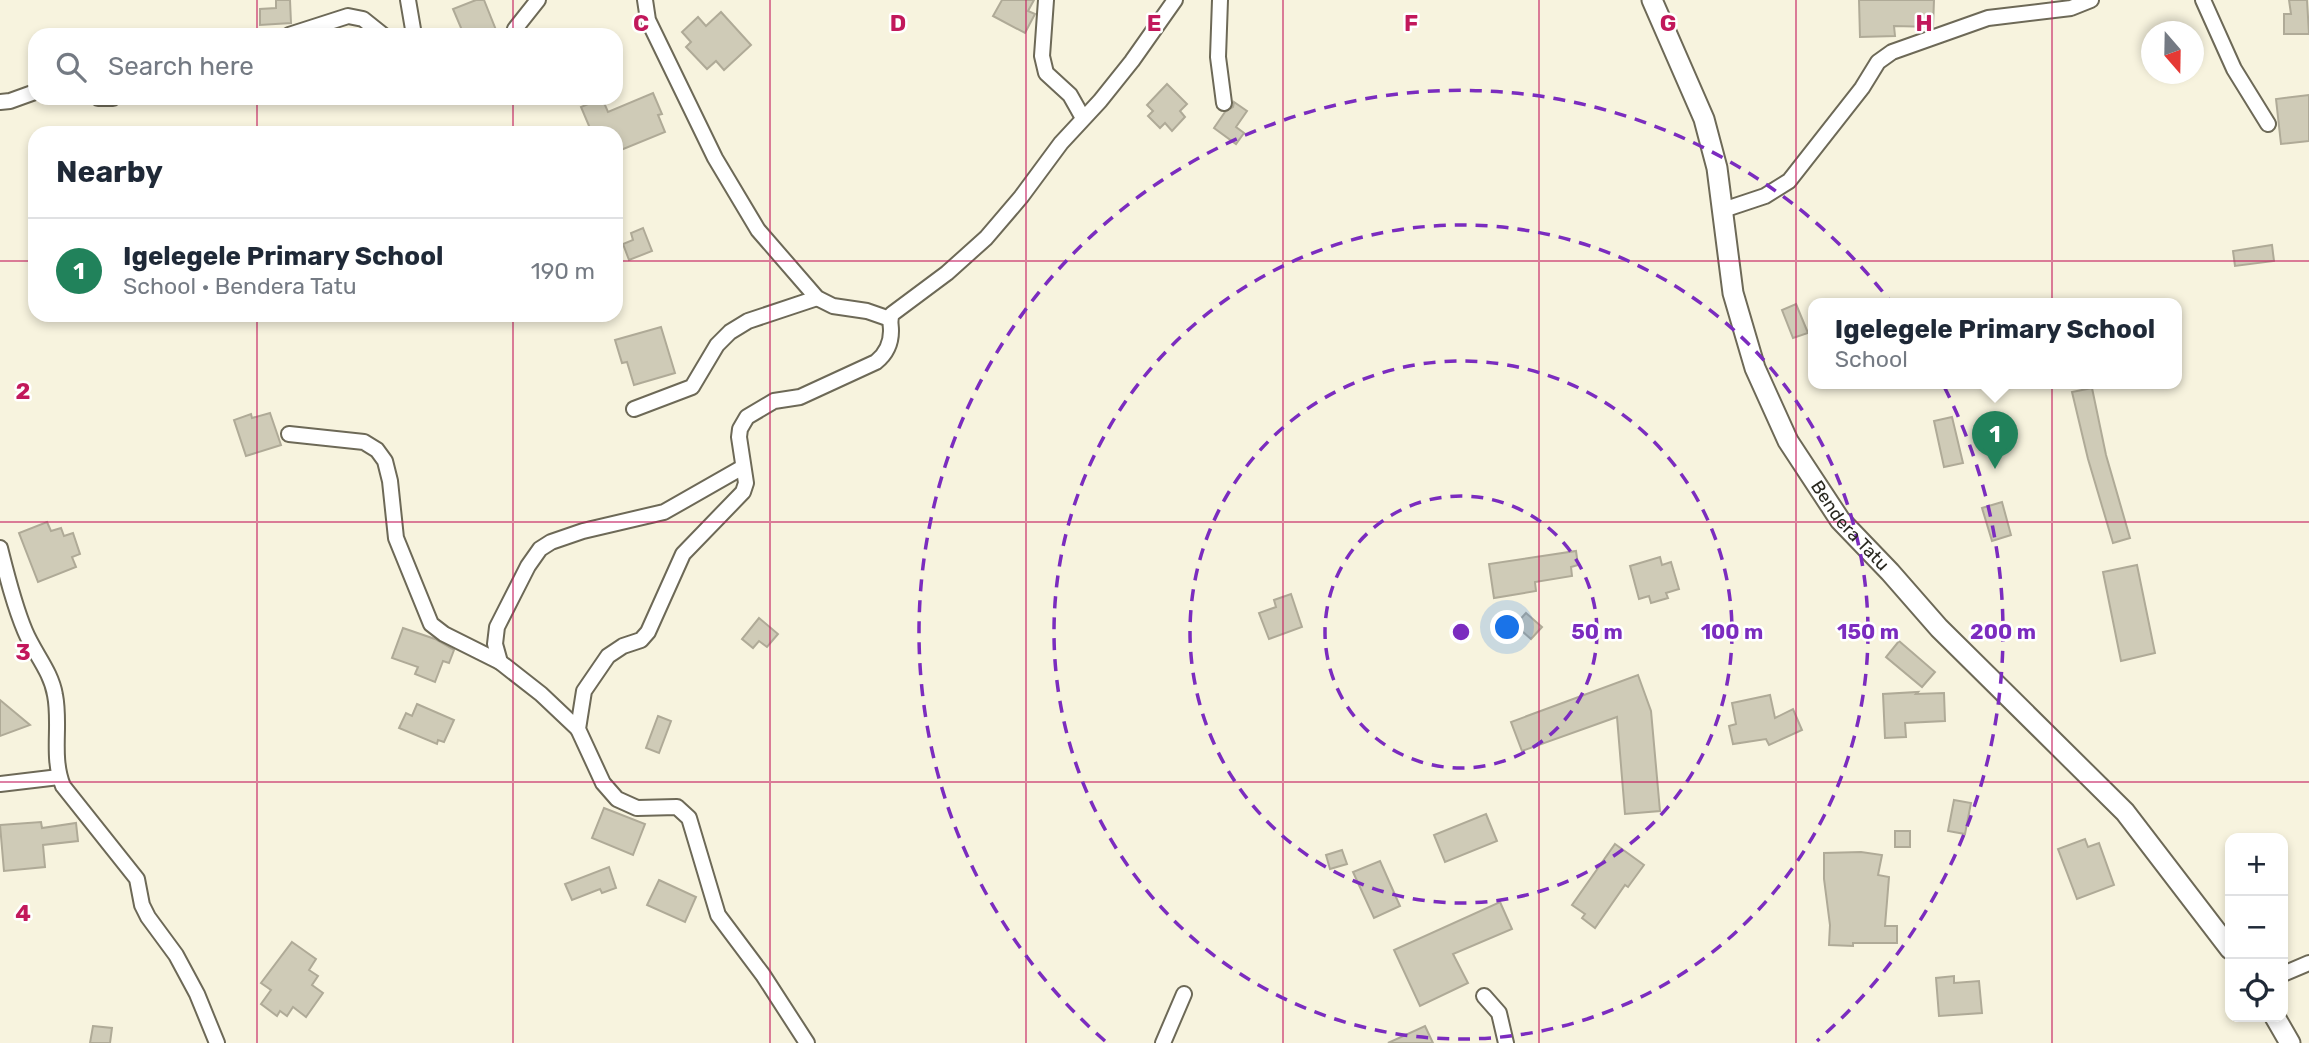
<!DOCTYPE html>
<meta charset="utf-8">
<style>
body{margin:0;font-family:Rubik,sans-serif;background:#f2f2f3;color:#1f2937}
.controls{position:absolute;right:21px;bottom:21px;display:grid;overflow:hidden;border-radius:14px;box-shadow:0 4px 10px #0003}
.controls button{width:63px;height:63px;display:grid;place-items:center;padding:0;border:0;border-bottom:2px solid #e0e1e3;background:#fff;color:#1f2937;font:35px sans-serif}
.compass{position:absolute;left:2141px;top:21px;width:63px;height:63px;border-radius:50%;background:#fff;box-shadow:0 4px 10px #0003;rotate:160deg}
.you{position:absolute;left:1508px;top:628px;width:24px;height:24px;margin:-18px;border:5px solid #fff;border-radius:50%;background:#1a73e8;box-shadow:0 0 0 10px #1a73e833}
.badge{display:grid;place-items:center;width:46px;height:46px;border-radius:50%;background:#21825b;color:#fff;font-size:23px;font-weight:700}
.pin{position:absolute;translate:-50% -58px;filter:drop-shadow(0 2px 4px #0008)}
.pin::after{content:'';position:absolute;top:37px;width:24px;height:21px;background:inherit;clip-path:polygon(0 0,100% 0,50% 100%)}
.popup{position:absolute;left:1808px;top:298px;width:374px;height:91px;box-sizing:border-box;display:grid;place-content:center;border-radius:14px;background:#fff;filter:drop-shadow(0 2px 5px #0005);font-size:23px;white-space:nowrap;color:#747a83}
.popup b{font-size:26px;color:#1f2937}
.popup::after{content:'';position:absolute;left:50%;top:100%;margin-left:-14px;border:14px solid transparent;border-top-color:#fff}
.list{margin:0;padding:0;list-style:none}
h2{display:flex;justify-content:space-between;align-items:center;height:91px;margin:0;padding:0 28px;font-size:30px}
h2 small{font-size:23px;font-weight:400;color:#747a83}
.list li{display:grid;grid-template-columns:46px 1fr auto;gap:21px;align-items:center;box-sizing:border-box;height:105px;padding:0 28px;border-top:2px solid #e0e1e3}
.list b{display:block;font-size:26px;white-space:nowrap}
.list p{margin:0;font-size:23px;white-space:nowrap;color:#747a83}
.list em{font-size:23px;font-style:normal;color:#747a83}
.icon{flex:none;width:38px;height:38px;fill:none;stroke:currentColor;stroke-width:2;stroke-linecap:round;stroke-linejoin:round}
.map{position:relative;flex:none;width:2309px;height:1043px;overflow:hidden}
.search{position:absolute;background:#fff;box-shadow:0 4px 10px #0003;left:28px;top:28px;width:595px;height:77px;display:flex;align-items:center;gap:18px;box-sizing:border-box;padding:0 24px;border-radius:21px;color:#747a83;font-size:26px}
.panel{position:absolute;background:#fff;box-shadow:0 4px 10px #0003;left:28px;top:126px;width:595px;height:196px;border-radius:21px}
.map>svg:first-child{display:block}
.building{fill:#cfcbb7;stroke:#afaa97;stroke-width:2}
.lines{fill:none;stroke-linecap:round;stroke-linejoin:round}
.minor-casing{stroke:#6d6957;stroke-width:18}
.secondary-casing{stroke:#6d6957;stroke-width:23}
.minor{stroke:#fff;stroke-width:14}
.secondary{stroke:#fff;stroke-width:19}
.grid{fill:none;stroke:#c2185b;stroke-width:2;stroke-opacity:0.55}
.ring{fill:none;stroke:#7b2cbf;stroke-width:3.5;stroke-dasharray:12 9}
.labels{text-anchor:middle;stroke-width:5;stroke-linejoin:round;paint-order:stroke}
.street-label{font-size:18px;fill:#292820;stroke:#fff}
.grid-label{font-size:23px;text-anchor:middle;font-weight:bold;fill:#c2185b;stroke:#fff;stroke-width:5;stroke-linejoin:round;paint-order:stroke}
.centre{fill:#7b2cbf;stroke:#fff;stroke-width:3.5}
.ring-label{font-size:21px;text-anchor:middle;font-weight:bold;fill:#7b2cbf;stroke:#fff;stroke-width:5;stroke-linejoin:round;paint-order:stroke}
</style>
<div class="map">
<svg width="2309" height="1043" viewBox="0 0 2309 1043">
<rect width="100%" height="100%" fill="#f7f3de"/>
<!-- building -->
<g class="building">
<polygon points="276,0 290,0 291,23 260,25 260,9 276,8"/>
<polygon points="476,0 484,0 498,35 464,35 453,9"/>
<polygon points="1002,0 1034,0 1028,11 1035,14 1025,33 993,16"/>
<polygon points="1859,0 1934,0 1933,27 1894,26 1895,36 1860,37"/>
<polygon points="2289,0 2307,0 2309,34 2284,34 2284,14 2291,14"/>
<polygon points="721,12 751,45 724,70 716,61 707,69 686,47 691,42 682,32 698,17 706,26"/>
<polygon points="1167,84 1187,104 1180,111 1185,117 1172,131 1165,123 1160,128 1148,116 1153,111 1147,105"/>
<polygon points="653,93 662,114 658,115 665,132 616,152 616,133 592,133 581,107 602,98 608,112"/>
<polygon points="2309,95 2309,141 2281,144 2276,99"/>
<polygon points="1234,102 1247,111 1236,127 1244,133 1236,144 1214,128 1225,112 1233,107"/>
<polygon points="643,228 652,251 629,260 623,244 633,240 631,233"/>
<polygon points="2272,245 2274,261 2235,266 2233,251"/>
<polygon points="1796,304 1808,333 1793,338 1782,310"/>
<polygon points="661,327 675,373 634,385 627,362 622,363 615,340"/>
<polygon points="2092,388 2106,455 2130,538 2113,543 2088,459 2072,392"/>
<polygon points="270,413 281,445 246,456 234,420 251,414 252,418"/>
<polygon points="1952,417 1963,463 1944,467 1934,421"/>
<polygon points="2002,502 2011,535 1992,541 1982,508"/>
<polygon points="47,522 51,531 61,528 64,536 73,533 80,554 72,557 76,567 38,582 19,533"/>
<polygon points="1576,551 1578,565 1571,567 1572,576 1535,582 1536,591 1494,598 1489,564"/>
<polygon points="1660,557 1662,565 1671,562 1679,589 1666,593 1668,598 1651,603 1649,596 1639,599 1630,566"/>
<polygon points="2137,565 2155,653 2121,661 2103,572"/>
<polygon points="1291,594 1302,627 1269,639 1259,613 1276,607 1274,600"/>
<polygon points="1526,613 1542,627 1531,639 1515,625"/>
<polygon points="759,618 778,634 767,647 759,641 753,648 742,639"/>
<polygon points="403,628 435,639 454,650 449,663 443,661 435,682 415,674 418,667 392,658"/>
<polygon points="1899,641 1935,672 1922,687 1886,657"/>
<polygon points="1638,675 1651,711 1660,811 1625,814 1617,717 1522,751 1511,722"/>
<polygon points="1918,692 1916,694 1944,693 1945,721 1905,723 1906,737 1885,738 1883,694"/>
<polygon points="1770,695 1775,718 1793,709 1802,730 1769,745 1766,739 1733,744 1729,726 1736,724 1732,703"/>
<polygon points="0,700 30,725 0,736"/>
<polygon points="417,704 454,720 444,742 438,740 437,744 399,728 406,713 412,716"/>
<polygon points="658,716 671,721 659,753 646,748"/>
<polygon points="1954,800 1971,803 1965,834 1948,831"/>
<polygon points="604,808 645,824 633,855 592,838"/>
<polygon points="1486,814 1497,841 1445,862 1434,835"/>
<polygon points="41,822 42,828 76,823 78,841 43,845 45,867 4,871 0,825"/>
<rect x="1895" y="831" width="15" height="16"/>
<polygon points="2085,839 2088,847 2099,843 2114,885 2077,899 2058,849"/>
<polygon points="1615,844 1644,865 1628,887 1625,885 1595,928 1582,918 1585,914 1572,905"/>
<polygon points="1342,850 1347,864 1330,869 1326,855"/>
<polygon points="1861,852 1882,855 1878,875 1889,877 1885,926 1897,926 1897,943 1853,943 1853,946 1829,945 1830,925 1824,879 1824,853"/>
<polygon points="1380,861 1400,906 1374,918 1353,872"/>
<polygon points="609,867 616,888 602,893 600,889 572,900 565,884"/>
<polygon points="659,880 696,897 685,922 647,905"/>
<polygon points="1500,902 1512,929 1453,954 1468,983 1420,1006 1394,950"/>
<polygon points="292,942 316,959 309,970 318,976 312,985 323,993 306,1017 293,1007 287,1016 280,1011 277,1016 261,1004 271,990 261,983"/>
<polygon points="1954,976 1954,983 1979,981 1982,1013 1939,1016 1936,978"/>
<polygon points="93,1026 112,1028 110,1043 90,1043"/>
<polygon points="1425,1026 1433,1043 1388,1043"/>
</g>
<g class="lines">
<defs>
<g id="minor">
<polyline points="408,0 414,35"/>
<polyline points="645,0 648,20 715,158 758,230 817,298 833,306 867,311 890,319"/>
<polyline points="1046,0 1042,56 1046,73 1070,95 1083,118"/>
<polyline points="1220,0 1218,57 1224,103"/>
<polyline points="2203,0 2234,69 2268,124"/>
<polyline points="289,35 348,16 363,19 383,35"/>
<polyline points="513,35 515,29 538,0"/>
<polyline points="98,98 113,98"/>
<polyline points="0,102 10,101 35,92"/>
<polyline points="1723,210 1765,196 1789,181 1862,88 1878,62 1892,52 1988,18 2071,8 2091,0"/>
<polyline points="634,409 692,387 717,345 730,332 748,321 817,298"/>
<polyline points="289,434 364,442 377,450 385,461 390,481 396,538 431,624 444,634 500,662"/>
<path d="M0 548C7 576 14 605 25 631 34 653 51 671 55 695 61 725 51 757 63 786L137 879 142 905 148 917 176 955 197 994 217 1043"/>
<polyline points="578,729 541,694 500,662 495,644 497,627 528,566 540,549 551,542 583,531 664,512 743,467"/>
<polyline points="0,784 59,777"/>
<polyline points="2283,974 2309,963"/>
<polyline points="1484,996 1499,1013 1506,1043"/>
<path d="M807 1043 763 975 718 915 689 818 677 807 637 808 617 799 603 783 578 729 584 691 608 656 623 646 641 640 648 632 683 554 743 492 746 483 739 437 740 429 747 417 774 401 800 397 876 362C886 354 891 344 891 331 891 323 889 321 892 314L947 273 986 238 1021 197 1061 143 1100 101 1132 61 1175 0"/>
<polyline points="1163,1043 1184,994"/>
</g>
<g id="secondary">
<path id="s1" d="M1652 0 1704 119 1717 168 1733 293 1755 368 1788 441 1840 520 1890 572 1939 628 2125 812 2230 949"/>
<polyline points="2275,1017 2290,1043"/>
</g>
</defs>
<!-- minor casing -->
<use href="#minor" class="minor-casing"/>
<!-- secondary casing -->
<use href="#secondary" class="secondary-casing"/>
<!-- minor -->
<use href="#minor" class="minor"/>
<!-- secondary -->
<use href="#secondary" class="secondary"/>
</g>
<!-- grid -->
<path class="grid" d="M257 0V35M513 0V35M770 0V1043M1026 0V1043M1283 0V1043M1539 0V1043M1796 0V1043M2052 0V1043M257 98V133M513 98V133M0 261H35M616 261H2309M257 315V1043M513 315V1043M0 522H2309M0 782H2309"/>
<!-- distance rings -->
<g class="ring">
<circle cx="1461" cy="632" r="136"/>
<circle cx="1461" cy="632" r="271"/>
<circle cx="1461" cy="632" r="407"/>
<path d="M1105 1041A542 542 0 1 1 1817 1041"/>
</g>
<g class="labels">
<!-- street labels -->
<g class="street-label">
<text dy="6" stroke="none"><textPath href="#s1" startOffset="570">Bendera Tatu</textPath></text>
</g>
</g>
<g class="grid-label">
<text x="641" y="31">C</text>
<text x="898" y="31">D</text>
<text x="1154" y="31">E</text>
<text x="1411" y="31">F</text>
<text x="1668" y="31">G</text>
<text x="1924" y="31">H</text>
<text x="23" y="399">2</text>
<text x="23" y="660">3</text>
<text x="23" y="921">4</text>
</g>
<circle cx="1461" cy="632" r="10" class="centre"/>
<g class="ring-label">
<text x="1597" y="639">50 m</text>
<text x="1732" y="639">100 m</text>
<text x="1868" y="639">150 m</text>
<text x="2003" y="639">200 m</text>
</g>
</svg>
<div class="controls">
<button>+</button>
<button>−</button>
<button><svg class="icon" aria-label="locate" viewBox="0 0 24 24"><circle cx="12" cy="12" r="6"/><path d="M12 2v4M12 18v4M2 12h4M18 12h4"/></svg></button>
</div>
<svg class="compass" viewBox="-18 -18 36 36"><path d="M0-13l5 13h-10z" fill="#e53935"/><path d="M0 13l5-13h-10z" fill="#747a83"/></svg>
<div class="you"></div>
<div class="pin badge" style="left:1995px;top:469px">1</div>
<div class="popup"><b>Igelegele Primary School</b>School</div>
<div class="search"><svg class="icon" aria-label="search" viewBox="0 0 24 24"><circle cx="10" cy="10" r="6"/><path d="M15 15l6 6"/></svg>Search here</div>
<section class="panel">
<h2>Nearby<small></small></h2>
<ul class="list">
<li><span class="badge">1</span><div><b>Igelegele Primary School</b><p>School · Bendera Tatu</p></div><em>190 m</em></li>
</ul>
</section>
</div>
